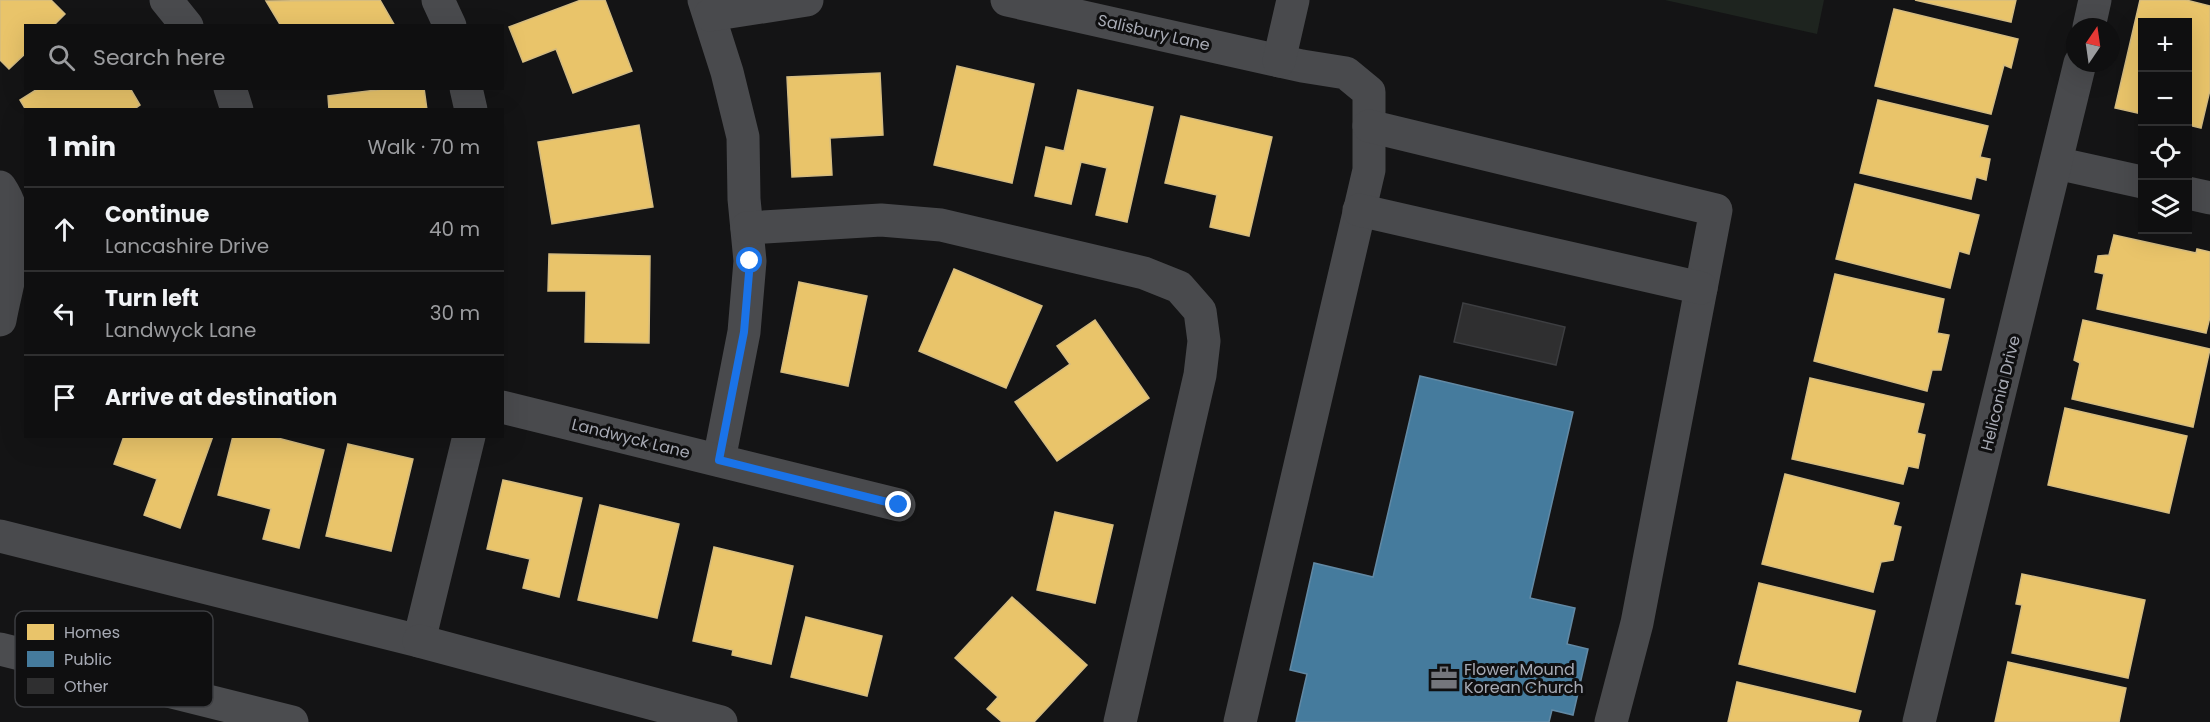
<!DOCTYPE html>
<meta charset="utf-8">
<style>
body{margin:0;font-family:Poppins,sans-serif;background:#181819;color:#f1f3f6}
.controls{position:absolute;right:18px;top:18px;display:grid;overflow:hidden;border-radius:0px;box-shadow:0 6px 24px #0002}
.controls button{width:54px;height:54px;display:grid;place-items:center;padding:0;border:0;border-bottom:2px solid #2f2f30;background:#0f0f10;color:#f1f3f6;font:30px sans-serif}
.compass{position:absolute;left:2066px;top:18px;width:54px;height:54px;border-radius:50%;background:#0f0f10;box-shadow:0 6px 24px #0002;rotate:13deg}
.stop{position:absolute;width:18px;height:18px;margin:-14px;border:4px solid #1a73e8;border-radius:50%;background:#fff}
.stop.end{background:#1a73e8;border-color:#fff;box-shadow:0 2px 6px #0008}
.list{margin:0;padding:0;list-style:none}
h2{display:flex;justify-content:space-between;align-items:center;height:78px;margin:0;padding:0 24px;font-size:26px}
h2 small{font-size:20px;font-weight:400;color:#9b9c9f}
.list li{display:grid;grid-template-columns:39px 1fr auto;gap:18px;align-items:center;box-sizing:border-box;height:84px;padding:0 24px;border-top:2px solid #2f2f30}
.list b{display:block;font-size:22px;white-space:nowrap}
.list p{margin:0;font-size:20px;white-space:nowrap;color:#9b9c9f}
.list em{font-size:20px;font-style:normal;color:#9b9c9f}
.icon{flex:none;width:33px;height:33px;fill:none;stroke:currentColor;stroke-width:2;stroke-linecap:round;stroke-linejoin:round}
.map{position:relative;flex:none;width:2210px;height:722px;overflow:hidden}
.search{position:absolute;background:#0f0f10;box-shadow:0 6px 24px #0002;left:24px;top:24px;width:480px;height:66px;display:flex;align-items:center;gap:15px;box-sizing:border-box;padding:0 21px;border-radius:0px;color:#9b9c9f;font-size:22px}
.panel{position:absolute;background:#0f0f10;box-shadow:0 6px 24px #0002;left:24px;top:108px;width:480px;height:330px;border-radius:0px}
.map>svg:first-child{display:block}
.green{fill:#1e241f}
.homes{fill:#e9c46a;stroke:#d5bc80;stroke-width:1.5}
.public{fill:#457b9d;stroke:#6289a4;stroke-width:1.5}
.building{fill:#2f2f30;stroke:#3d3e41;stroke-width:1.5}
.lines{fill:none;stroke-linecap:round;stroke-linejoin:round}
.minor{stroke:#494a4d;stroke-width:33}
.major{stroke:#4b4c4f;stroke-width:33}
.route{stroke:#1a73e8;stroke-width:8}
.labels{text-anchor:middle;stroke-width:6;stroke-linejoin:round;paint-order:stroke}
.street-label{font-size:16px;fill:#a7aab4;stroke:#0f0f10}
.poi-label{font-size:16px;fill:#a7aab4;stroke:#0f0f10;text-anchor:start}
.key{fill:#0f0f10;stroke:#3d3e41;stroke-width:1.5}
.key-label{font-size:16px;fill:#a7aab4}
</style>
<div class="map">
<svg width="2210" height="722" viewBox="0 0 2210 722">
<rect width="100%" height="100%" fill="#141415"/>
<!-- green -->
<polygon class="green" points="1665,0 1824,0 1817,34"/>
<!-- homes -->
<g class="homes">
<polygon points="0,0 51,0 65,14 53,26 26,26 26,53 9,69 0,60"/>
<polygon points="380,0 395,26 281,26 266,1"/>
<polygon points="581,0 605,0 632,71 573,93 556,49 523,62 509,27"/>
<polygon points="1915,0 2016,0 2011,22"/>
<polygon points="2140,0 2186,0 2210,6 2210,90 2201,128 2188,125 2188,22 2142,22 2142,114 2115,108"/>
<polygon points="1894,9 2018,39 2011,68 2004,65 1991,114 1875,86"/>
<polygon points="957,66 1034,84 1012,183 934,165"/>
<polygon points="880,73 883,135 830,138 832,175 792,177 787,77"/>
<polygon points="39,88 130,88 140,105 133,110 26,110 20,100"/>
<polygon points="393,88 424,88 427,110 329,110 328,96"/>
<polygon points="1078,90 1153,107 1127,222 1096,215 1107,168 1081,162 1071,204 1035,196 1046,147 1064,151"/>
<polygon points="1878,100 1988,126 1980,157 1990,159 1986,180 1976,177 1971,199 1860,173"/>
<polygon points="1181,116 1272,137 1249,236 1210,227 1217,195 1165,183"/>
<polygon points="639,125 653,207 552,224 538,142"/>
<polygon points="1855,184 1979,215 1969,254 1959,251 1950,288 1836,259"/>
<polygon points="2114,235 2196,253 2197,249 2210,252 2210,317 2206,333 2097,309 2104,274 2095,272 2098,256 2109,255"/>
<polygon points="549,254 650,256 649,343 585,342 586,291 548,291"/>
<polygon points="954,269 1042,306 1006,388 919,351"/>
<polygon points="1835,274 1944,299 1937,333 1949,335 1941,370 1932,370 1927,391 1814,361"/>
<polygon points="799,282 867,296 848,386 781,372"/>
<polygon points="1095,320 1149,398 1057,461 1015,402 1070,364 1057,346"/>
<polygon points="2083,320 2210,349 2193,427 2072,399 2080,363 2074,360"/>
<polygon points="1810,378 1924,404 1917,433 1925,435 1918,468 1908,466 1903,484 1792,459"/>
<polygon points="2065,408 2187,436 2169,513 2048,485"/>
<polygon points="124,436 213,436 180,528 144,515 157,479 114,464"/>
<polygon points="233,436 270,436 324,450 299,548 263,539 271,509 218,495"/>
<polygon points="348,444 413,459 391,551 326,536"/>
<polygon points="1785,474 1899,503 1893,525 1901,527 1893,560 1881,562 1873,592 1762,564"/>
<polygon points="503,480 582,498 559,597 523,588 530,559 487,549"/>
<polygon points="600,505 679,524 657,618 578,600"/>
<polygon points="1055,512 1113,525 1095,603 1037,590"/>
<polygon points="714,547 793,566 771,664 732,655 733,650 693,641"/>
<polygon points="2022,574 2145,600 2128,678 2012,653 2022,605 2016,604"/>
<polygon points="1759,583 1875,611 1855,692 1739,664"/>
<polygon points="1012,597 1087,665 1034,722 1002,722 987,709 998,697 955,658"/>
<polygon points="806,617 882,636 867,696 791,677"/>
<polygon points="2008,662 2126,688 2119,722 1995,722"/>
<polygon points="1737,682 1861,711 1858,722 1728,722"/>
</g>
<!-- public -->
<polygon class="public" points="1420,376 1573,412 1530,598 1575,608 1567,644 1588,649 1573,715 1552,710 1549,722 1296,722 1307,674 1290,670 1314,563 1373,577"/>
<!-- building -->
<polygon class="building" points="1463,303 1565,327 1556,365 1454,342"/>
<g class="lines">
<!-- minor -->
<g class="minor">
<polyline points="166,0 187,26"/>
<polyline points="438,0 450,26"/>
<polyline points="704,0 727,72 743,137 744,199 750,261 744,332 719,460"/>
<polyline points="1007,0 1302,66 1346,73 1369,92 1369,170 1240,722"/>
<polyline points="710,15 807,0"/>
<polyline points="2089,27 2095,0"/>
<polyline points="1279,61 1293,0"/>
<polyline points="230,88 237,110"/>
<polyline points="466,88 471,110"/>
<polyline points="1369,126 1716,210 1637,623 1611,722"/>
<polyline points="2056,163 2142,182"/>
<path d="M0 187C28 228 8 275 0 320"/>
<polyline points="2188,193 2210,198"/>
<polyline points="1359,210 1701,288"/>
<polyline points="747,228 881,220 941,225 1144,273 1179,287 1200,311 1204,341 1200,375 1120,722"/>
<polyline points="502,407 899,505"/>
<polyline points="0,536 419,641 469,436"/>
<polyline points="419,641 721,722"/>
<polyline points="1919,722 2080,63"/>
</g>
<!-- major -->
<polyline class="major" points="0,649 292,722"/>
</g>
<g class="lines">
<!-- route -->
<polyline class="route" points="750,261 744,332 719,460 899,505"/>
</g>
<!-- icons -->
<defs>
<symbol id="office-bare" viewBox="-9 -9 18 18"><path d="M-6-3h4V-5.5h4V-3h4V5H-6ZM-1-4.5V-3h2v-1.5ZM-6 0V1H6V0Z" fill="#74767c" stroke="#0f0f10" stroke-width="2.5" paint-order="stroke"/></symbol>
</defs>
<g fill-rule="evenodd">
<use href="#office-bare" x="1425" y="659" width="38" height="38"/>
</g>
<g class="labels">
<!-- street labels -->
<g class="street-label">
<text transform="translate(1154 32) rotate(13)" y="6">Salisbury Lane</text>
<text transform="translate(2000 393) rotate(-76)" y="6">Heliconia Drive</text>
<text transform="translate(631 438) rotate(14)" y="6">Landwyck Lane</text>
</g>
<!-- poi labels -->
<g class="poi-label">
<text x="1464" y="675">Flower Mound<tspan x="1464" dy="18">Korean Church</tspan></text>
</g>
</g>
<!-- legend -->
<rect x="15" y="611" width="198" height="96" rx="9" class="key"/>
<rect x="27" y="624" width="27" height="16" fill="#e9c46a"/>
<rect x="27" y="651" width="27" height="16" fill="#457b9d"/>
<rect x="27" y="678" width="27" height="16" fill="#2f2f30"/>
<g class="key-label">
<text x="64" y="638">Homes</text>
<text x="64" y="665">Public</text>
<text x="64" y="692">Other</text>
</g>
</svg>
<div class="controls">
<button>+</button>
<button>−</button>
<button><svg class="icon" aria-label="locate" viewBox="0 0 24 24"><circle cx="12" cy="12" r="6"/><path d="M12 2v4M12 18v4M2 12h4M18 12h4"/></svg></button>
<button><svg class="icon" aria-label="layers" viewBox="0 0 24 24"><path d="M12 4l9 5-9 5-9-5zM3 14l9 5 9-5"/></svg></button>
</div>
<svg class="compass" viewBox="-18 -18 36 36"><path d="M0-13l5 13h-10z" fill="#e53935"/><path d="M0 13l5-13h-10z" fill="#9b9c9f"/></svg>
<div class="stop" style="left:750px;top:261px"></div>
<div class="stop end" style="left:899px;top:505px"></div>
<div class="search"><svg class="icon" aria-label="search" viewBox="0 0 24 24"><circle cx="10" cy="10" r="6"/><path d="M15 15l6 6"/></svg>Search here</div>
<section class="panel">
<h2>1 min<small>Walk · 70 m</small></h2>
<ul class="list">
<li><svg class="icon" aria-label="ahead" viewBox="0 0 24 24"><path d="M12 20V5M6 11l6-6 6 6"/></svg><div><b>Continue</b><p>Lancashire Drive</p></div><em>40 m</em></li>
<li><svg class="icon" aria-label="left" viewBox="0 0 24 24"><path d="M17 20v-9H6M10 6l-5 5 5 5"/></svg><div><b>Turn left</b><p>Landwyck Lane</p></div><em>30 m</em></li>
<li><svg class="icon" aria-label="arrive" viewBox="0 0 24 24"><path d="M6 21V4h12l-3 4 3 4H6"/></svg><div><b>Arrive at destination</b></div></li>
</ul>
</section>
</div>
